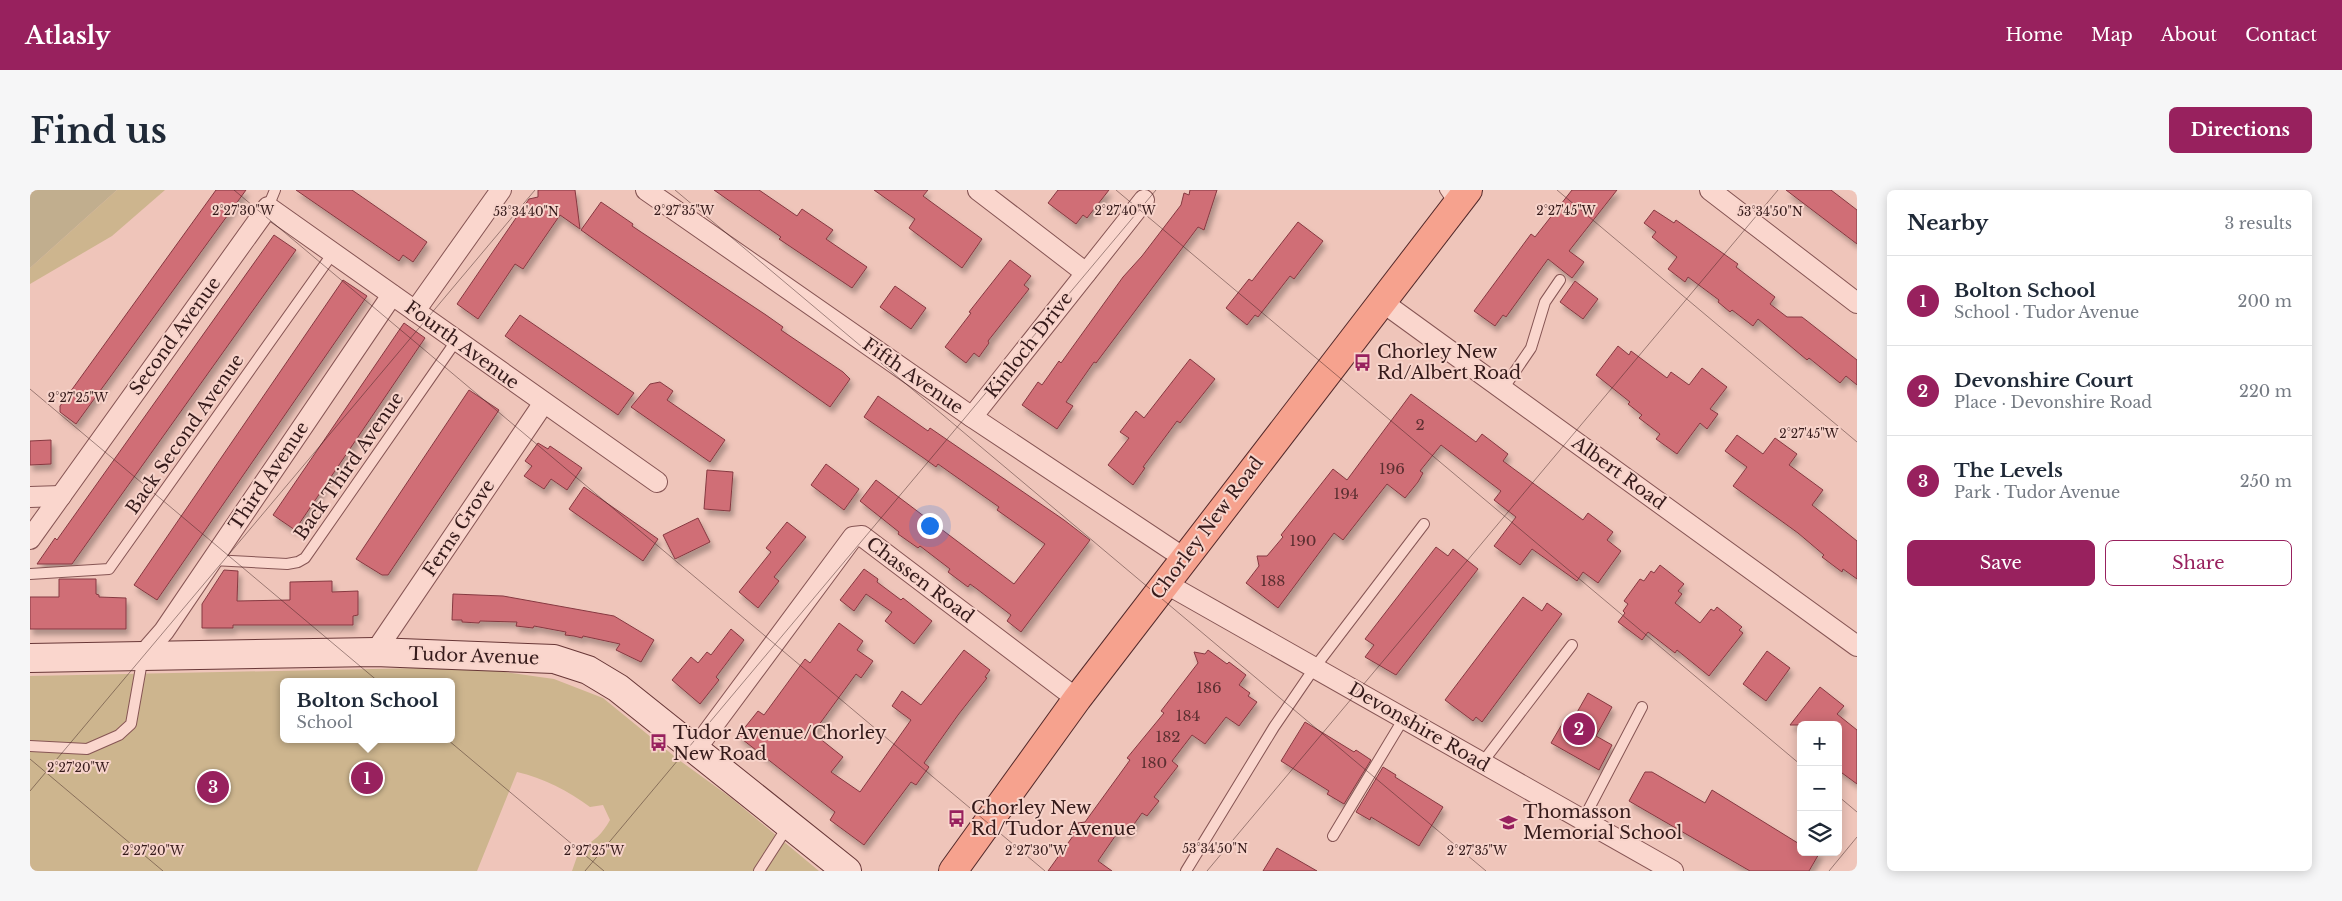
<!DOCTYPE html>
<meta charset="utf-8">
<style>
body{margin:0;font-family:"Libre Baskerville",serif;background:#f6f6f7;color:#1f2937}
.controls{position:absolute;right:15px;bottom:15px;display:grid;overflow:hidden;border-radius:8px;box-shadow:0 2px 12px #0003}
.controls button{width:45px;height:45px;display:grid;place-items:center;padding:0;border:0;border-bottom:1px solid #e0e1e3;background:#fff;color:#1f2937;font:25px sans-serif}
.you{position:absolute;left:899px;top:335px;width:18px;height:18px;margin:-12px;border:4px solid #fff;border-radius:50%;background:#1a73e8;box-shadow:0 0 0 8px #1a73e833}
.badge{display:grid;place-items:center;width:32px;height:32px;border-radius:50%;background:#98215e;color:#fff;font-size:16px;font-weight:700}
.pin{position:absolute;translate:-50% -50%;border:2px solid #fff;box-shadow:0 1px 5px #0006}
.popup{position:absolute;left:250px;top:488px;width:175px;height:65px;box-sizing:border-box;display:grid;place-content:center;border-radius:8px;background:#fff;filter:drop-shadow(0 1px 4px #0005);font-size:16px;white-space:nowrap;color:#747a83}
.popup b{font-size:19px;color:#1f2937}
.popup::after{content:'';position:absolute;left:50%;top:100%;margin-left:-10px;border:10px solid transparent;border-top-color:#fff}
.list{margin:0;padding:0;list-style:none}
h2{display:flex;justify-content:space-between;align-items:center;height:65px;margin:0;padding:0 20px;font-size:21px}
h2 small{font-size:16px;font-weight:400;color:#747a83}
.list li{display:grid;grid-template-columns:32px 1fr auto;gap:15px;align-items:center;box-sizing:border-box;height:90px;padding:0 20px;border-top:1px solid #e0e1e3}
.list b{display:block;font-size:19px;white-space:nowrap}
.list p{margin:0;font-size:16px;white-space:nowrap;color:#747a83}
.list em{font-size:16px;font-style:normal;color:#747a83}
.actions{display:flex;gap:10px;padding:15px 20px}
.actions a{flex:1;padding:11px 0;border:1px solid #98215e;border-radius:8px;text-align:center;font-size:18px;color:#98215e}
.actions .main{background:#98215e;color:#fff}
.icon{flex:none;width:28px;height:28px;fill:none;stroke:currentColor;stroke-width:2;stroke-linecap:round;stroke-linejoin:round}
.map{position:relative;flex:none;width:1827px;height:681px;overflow:hidden;border-radius:8px}
header{display:flex;align-items:center;gap:30px;box-sizing:border-box;height:70px;padding:0 25px;background:#98215e;color:#fff}
header strong{font-size:24px}
nav{display:flex;gap:28px;margin-inline-start:auto;font-size:18px}
.intro{display:flex;align-items:center;justify-content:space-between;box-sizing:border-box;height:120px;padding:0 30px}
h1{margin:0;font-size:35px}
.button{padding:12px 22px;border-radius:8px;background:#98215e;color:#fff;font-size:18px;font-weight:700}
main{display:flex;gap:30px;padding:0 30px}
aside{flex:1;background:#fff;border-radius:8px;box-shadow:0 2px 12px #0003}
.map>svg:first-child{display:block}
.green{fill:#cdb58e;fill-rule:evenodd}
.cemetery{fill:#c1ae8e}
.building{fill:#d06e76;stroke:#863941;filter:url(#shadow)}
.lines{fill:none;stroke-linecap:round;stroke-linejoin:round}
.lane-casing{stroke:#865554;stroke-width:12}
.street-casing{stroke:#865554;stroke-width:22}
.secondary-casing{stroke:#683737;stroke-width:30}
.primary-casing{stroke:#53292a;stroke-width:30}
.lane{stroke:#fad6cd;stroke-width:10}
.street{stroke:#fad6cd;stroke-width:20}
.secondary{stroke:#fad6cd;stroke-width:28}
.primary{stroke:#f6a28e;stroke-width:28}
.ticks{fill:none;stroke:#351a1a;stroke-width:1;stroke-opacity:0.45}
.labels{text-anchor:middle;stroke-width:4;stroke-linejoin:round;paint-order:stroke}
.number-label{font-size:15px;fill:#5c2f31}
.street-label{font-size:18px;fill:#351a1a;stroke:#f7d3ca}
.poi-label{font-size:18px;fill:#351a1a;stroke:#f7d3ca;text-anchor:start}
.ticks-label{font-size:12px;text-anchor:middle;fill:#351a1a;stroke:#f7d3ca;stroke-width:4;stroke-linejoin:round;paint-order:stroke}
</style>
<header>
<strong>Atlasly</strong>
<nav><a>Home</a><a>Map</a><a>About</a><a>Contact</a></nav>
</header>
<div class="intro"><h1>Find us</h1><a class="button">Directions</a></div>
<main>
<div class="map">
<svg width="1827" height="681" viewBox="0 0 1827 681">
<defs>
<filter id="shadow"><feDropShadow dx="3" dy="5.5" stdDeviation="2.5" flood-color="#0004"/></filter>
</defs>
<rect width="100%" height="100%" fill="#efc5ba"/>
<!-- green -->
<g class="green">
<polygon points="87,0 135,0 82,46 0,94 0,78"/>
<path d="M439 477 524 489 573 508 649 570 700 607 789 681H542L550 658C565 651 572 644 580 630L573 615 560 617C539 601 513 588 487 582L447 681H0V486ZM253 492H421V549H253Z"/>
</g>
<!-- cemetery -->
<polygon class="cemetery" points="0,0 87,0 0,78"/>
<!-- building -->
<g class="building">
<polygon points="186,0 216,0 46,234 30,222 30,216"/>
<polygon points="266,0 322,0 397,52 383,72 373,65 369,71"/>
<polygon points="508,0 545,0 550,39 530,25 493,79 485,74 448,129 427,114 499,9 508,7"/>
<polygon points="684,0 729,0 767,26 772,19 803,40 796,49 837,77 822,98 749,49 751,47"/>
<polygon points="844,0 898,0 893,6 952,49 932,78 879,38 885,29"/>
<polygon points="1028,0 1079,0 1057,28 1053,25 1046,34 1018,13"/>
<polygon points="1160,0 1187,0 1174,40 1168,37 1066,173 1064,172 1036,212 1043,216 1027,239 992,215 1008,192 1012,195 1029,171 1031,173 1093,87 1112,66 1151,15 1154,3 1159,5"/>
<polygon points="1542,0 1587,0 1539,61 1554,72 1542,88 1518,69 1476,127 1473,125 1465,136 1444,121 1501,44 1505,47"/>
<polygon points="1756,0 1801,0 1827,20 1827,54"/>
<polygon points="571,12 603,34 602,36 736,125 753,137 751,140 813,182 820,189 800,217 551,40"/>
<polygon points="1624,20 1644,33 1646,30 1708,74 1706,77 1745,107 1740,114 1757,127 1772,127 1827,170 1827,195 1816,186 1810,193 1779,168 1777,170 1728,129 1723,136 1702,120 1700,122 1688,112 1689,110 1658,87 1655,92 1638,79 1647,67 1622,47 1626,42 1614,33"/>
<polygon points="1268,32 1293,51 1264,89 1260,86 1228,127 1225,125 1217,135 1196,118 1219,89 1222,91"/>
<polygon points="244,45 266,60 42,374 7,374 25,348 27,350 29,347"/>
<polygon points="980,70 1001,86 994,95 999,99 958,151 959,153 949,167 944,163 936,173 915,157 941,123 939,122"/>
<polygon points="313,90 337,106 127,410 104,395"/>
<polygon points="1545,91 1568,109 1553,129 1530,112"/>
<polygon points="865,96 896,118 881,139 850,117"/>
<polygon points="490,125 604,203 588,225 475,146"/>
<polygon points="374,133 395,148 265,340 243,325"/>
<polygon points="1588,156 1599,165 1601,161 1637,188 1641,182 1659,195 1672,178 1697,197 1680,219 1688,224 1677,239 1670,233 1647,264 1626,249 1630,244 1609,228 1612,225 1598,214 1600,212 1566,185"/>
<polygon points="1160,169 1185,189 1150,233 1147,231 1113,277 1115,278 1103,295 1078,275 1099,248 1090,242 1106,221 1114,228"/>
<polygon points="630,192 643,201 637,210 695,250 680,272 601,217 620,194"/>
<polygon points="439,200 469,220 358,385 352,385 326,369"/>
<polygon points="1381,204 1446,252 1452,244 1478,264 1473,271 1553,330 1558,323 1583,342 1577,350 1591,361 1568,393 1553,382 1547,391 1502,359 1490,375 1464,356 1486,327 1464,310 1471,301 1411,255 1390,281 1393,283 1388,292 1375,308 1357,294 1313,350 1304,343 1248,418 1216,393 1229,376 1227,366 1237,366 1253,347 1251,345 1303,279 1317,290"/>
<polygon points="848,206 898,241 900,238 1034,330 1060,350 991,442 977,431 981,425 947,399 940,394 938,397 918,382 920,379 890,356 888,358 868,344 869,342 830,311 846,290 984,394 1015,354 967,320 969,317 908,274 906,277 895,269 834,227"/>
<polygon points="1707,245 1733,264 1745,248 1767,264 1759,275 1793,300 1782,315 1827,351 1827,389 1813,379 1812,382 1792,367 1794,365 1768,343 1703,296 1717,277 1695,261"/>
<polygon points="21,250 21,274 0,275 0,251"/>
<polygon points="508,253 518,259 520,256 552,278 537,300 521,289 514,299 494,286 502,276 495,271"/>
<polygon points="796,274 829,299 814,320 781,295"/>
<polygon points="677,280 703,282 700,321 674,319"/>
<polygon points="554,297 628,349 613,371 539,319"/>
<polygon points="668,328 680,352 645,369 633,345"/>
<polygon points="757,332 776,347 744,387 749,391 728,418 709,402 741,362 736,358"/>
<polygon points="1406,357 1418,366 1423,359 1448,379 1366,485 1335,467 1344,455 1335,449"/>
<polygon points="1630,375 1654,394 1648,401 1652,404 1645,413 1670,433 1681,419 1684,421 1687,417 1712,437 1709,440 1713,443 1679,486 1647,460 1645,463 1618,442 1612,450 1588,432 1595,423 1593,421 1598,414 1594,411 1610,389 1614,391 1621,381 1624,383"/>
<polygon points="834,379 848,389 847,392 871,410 873,408 902,431 884,454 855,431 862,422 836,404 824,421 810,410"/>
<polygon points="194,380 208,381 207,411 260,410 260,392 302,391 302,402 328,401 328,425 323,426 323,435 203,435 203,438 172,438 172,414"/>
<polygon points="29,389 66,389 66,404 69,405 69,407 96,408 96,439 0,439 0,407 29,407"/>
<polygon points="423,404 473,406 584,426 624,450 611,472 586,460 590,454 553,446 552,448 544,446 535,445 536,442 504,436 503,438 486,436 487,432 450,431 449,433 432,432 432,430 422,430"/>
<polygon points="1493,407 1512,421 1517,413 1532,424 1452,532 1446,527 1443,531 1415,510"/>
<polygon points="809,433 833,451 827,460 843,471 831,488 826,484 783,543 813,567 801,582 830,602 881,530 862,516 872,501 891,515 934,460 960,480 955,487 957,488 928,525 894,573 899,577 886,595 881,592 834,655 800,630 805,622 708,546 728,521 734,525 775,469 780,473"/>
<polygon points="701,439 714,450 686,487 689,490 670,514 642,490 661,467 668,473 677,462 681,465"/>
<polygon points="1178,460 1197,474 1199,472 1216,485 1209,495 1220,503 1218,506 1227,512 1209,536 1196,527 1175,554 1162,545 1142,571 1148,576 1124,607 1129,611 1117,626 1112,623 1097,644 1090,639 1068,671 1082,681 1018,681 1043,646 1041,634 1055,632 1100,570 1097,568 1134,523 1131,521 1168,473 1164,462 1175,464"/>
<polygon points="1737,461 1760,478 1736,511 1713,494"/>
<polygon points="1790,497 1814,516 1807,524 1827,540 1827,594 1808,580 1808,535 1760,535"/>
<polygon points="1558,503 1582,517 1566,546 1582,555 1569,580 1521,553 1535,529 1541,533"/>
<polygon points="1275,532 1324,562 1326,560 1341,570 1314,614 1297,604 1299,601 1251,571"/>
<polygon points="1353,577 1366,585 1365,587 1413,617 1389,656 1341,627 1340,630 1326,622"/>
<polygon points="1615,582 1622,582 1675,613 1682,600 1771,655 1771,662 1790,662 1779,681 1720,681 1599,611"/>
<polygon points="1247,658 1287,681 1233,681"/>
</g>
<g class="lines">
<defs>
<g id="lane">
<polyline points="1415,0 1425,15"/>
<polyline points="238,17 245,0"/>
<polyline points="1473,199 1501,158 1515,112 1530,90"/>
<polyline points="182,370 257,374 268,372 275,368 426,151"/>
<polyline points="0,384 79,379 303,63"/>
<polyline points="0,556 57,559 89,545 101,534 113,466"/>
<polyline points="1452,573 1542,455"/>
<polyline points="1553,630 1612,517"/>
<polyline points="1303,646 1374,528"/>
<polyline points="729,681 758,636"/>
<polyline points="1156,681 1244,537 1285,477 1394,334"/>
</g>
<g id="street">
<polyline points="616,0 942,227 1154,368"/>
<polyline points="948,0 1056,83"/>
<polyline points="1680,0 1827,113"/>
<polyline points="1351,111 1827,456"/>
<polyline points="385,121 471,0"/>
<polyline points="942,227 1114,10"/>
<polyline points="0,307 31,306"/>
<polyline points="0,349 238,17 627,292"/>
<polyline points="1135,393 1643,681"/>
<polyline points="345,462 513,214"/>
<polyline points="113,465 134,441 362,105"/>
<polyline points="665,560 823,347 832,346 1047,509"/>
</g>
<polyline id="secondary" points="0,468 345,462 524,469 558,480 588,498 817,681"/>
<polyline id="primary" points="923,681 1047,509 1438,0"/>
</defs>
<!-- lane casing -->
<use href="#lane" class="lane-casing"/>
<!-- street casing -->
<use href="#street" class="street-casing"/>
<!-- secondary casing -->
<use href="#secondary" class="secondary-casing"/>
<!-- primary casing -->
<use href="#primary" class="primary-casing"/>
<!-- lane -->
<use href="#lane" class="lane"/>
<!-- street -->
<use href="#street" class="street"/>
<!-- secondary -->
<use href="#secondary" class="secondary"/>
<!-- primary -->
<use href="#primary" class="primary"/>
</g>
<!-- ticks -->
<path class="ticks" d="M204 0 1015 681M645 0 1456 681M1086 0 1771 575M1527 0 1827 252M0 199 574 681M0 569 133 681M0 601 505 0M1808 606 1827 622M555 681 1126 0M1177 681 1748 0M1799 681 1827 647"/>
<!-- icons -->
<defs>
<symbol id="bus-bare" viewBox="-9 -9 18 18"><path d="M-5-6H5V4H4V6H2V4H-2V6H-4V4H-5ZM-3.5-4V0h7V-4ZM-3.5 1.2v1.5H-2V1.2ZM2 1.2v1.5H3.5V1.2Z" fill="#98215e" stroke="#f7d3ca" stroke-width="2.5" paint-order="stroke"/></symbol>
<symbol id="school-bare" viewBox="-9 -9 18 18"><path d="M0-5L7-2L0 1L-7-2ZM-4 1L0 2.5L4 1V4Q0 6-4 4Z" fill="#98215e" stroke="#f7d3ca" stroke-width="2.5" paint-order="stroke"/></symbol>
</defs>
<g fill-rule="evenodd">
<use href="#bus-bare" x="1320" y="160" width="25" height="25"/>
<use href="#bus-bare" x="616" y="540" width="25" height="25"/>
<use href="#bus-bare" x="914" y="616" width="25" height="25"/>
<use href="#school-bare" x="1466" y="620" width="25" height="25"/>
</g>
<g class="labels">
<!-- number labels -->
<g class="number-label">
<text x="1390" y="240">2</text>
<text x="1362" y="284">196</text>
<text x="1316" y="309">194</text>
<text x="1273" y="356">190</text>
<text x="1243" y="396">188</text>
<text x="1179" y="503">186</text>
<text x="1158" y="531">184</text>
<text x="1138" y="552">182</text>
<text x="1124" y="578">180</text>
</g>
<!-- street labels -->
<g class="street-label">
<text transform="translate(145 146) rotate(-54)" y="6">Second Avenue</text>
<text transform="translate(432 155) rotate(36)" y="6">Fourth Avenue</text>
<text transform="translate(999 155) rotate(-52)" y="6">Kinloch Drive</text>
<text transform="translate(883 186) rotate(35)" y="6">Fifth Avenue</text>
<text transform="translate(155 244) rotate(-55)" y="6">Back Second Avenue</text>
<text transform="translate(319 276) rotate(-55)" y="6">Back Third Avenue</text>
<text transform="translate(1589 283) rotate(36)" y="6">Albert Road</text>
<text transform="translate(239 286) rotate(-56)" y="6">Third Avenue</text>
<text transform="translate(429 338) rotate(-56)" y="6">Ferns Grove</text>
<text transform="translate(1177 338) rotate(-53)" y="6">Chorley New Road</text>
<text transform="translate(890 390) rotate(37)" y="6">Chassen Road</text>
<text transform="translate(444 466) rotate(2)" y="6">Tudor Avenue</text>
<text transform="translate(1389 537) rotate(30)" y="6">Devonshire Road</text>
</g>
<!-- poi labels -->
<g class="poi-label">
<text x="1347" y="168">Chorley New<tspan x="1347" dy="21">Rd/Albert Road</tspan></text>
<text x="643" y="549">Tudor Avenue/Chorley<tspan x="643" dy="21">New Road</tspan></text>
<text x="941" y="624">Chorley New<tspan x="941" dy="21">Rd/Tudor Avenue</tspan></text>
<text x="1493" y="628">Thomasson<tspan x="1493" dy="21">Memorial School</tspan></text>
</g>
</g>
<g class="ticks-label">
<text x="213" y="25">2°27'30"W</text>
<text x="654" y="25">2°27'35"W</text>
<text x="1095" y="25">2°27'40"W</text>
<text x="1536" y="25">2°27'45"W</text>
<text x="496" y="26">53°34'40"N</text>
<text x="1740" y="26">53°34'50"N</text>
<text x="48" y="212">2°27'25"W</text>
<text x="1779" y="248">2°27'45"W</text>
<text x="48" y="582">2°27'20"W</text>
<text x="1185" y="663">53°34'50"N</text>
<text x="123" y="665">2°27'20"W</text>
<text x="564" y="665">2°27'25"W</text>
<text x="1006" y="665">2°27'30"W</text>
<text x="1447" y="665">2°27'35"W</text>
</g>
</svg>
<div class="controls">
<button>+</button>
<button>−</button>
<button><svg class="icon" aria-label="layers" viewBox="0 0 24 24"><path d="M12 4l9 5-9 5-9-5zM3 14l9 5 9-5"/></svg></button>
</div>
<div class="you"></div>
<div class="pin badge" style="left:337px;top:588px">1</div>
<div class="popup"><b>Bolton School</b>School</div>
<div class="pin badge" style="left:1549px;top:539px">2</div>
<div class="pin badge" style="left:183px;top:597px">3</div>
</div>
<aside>
<h2>Nearby<small>3 results</small></h2>
<ul class="list">
<li><span class="badge">1</span><div><b>Bolton School</b><p>School · Tudor Avenue</p></div><em>200 m</em></li>
<li><span class="badge">2</span><div><b>Devonshire Court</b><p>Place · Devonshire Road</p></div><em>220 m</em></li>
<li><span class="badge">3</span><div><b>The Levels</b><p>Park · Tudor Avenue</p></div><em>250 m</em></li>
</ul>
<div class="actions"><a class="main">Save</a><a>Share</a></div>
</aside>
</main>
